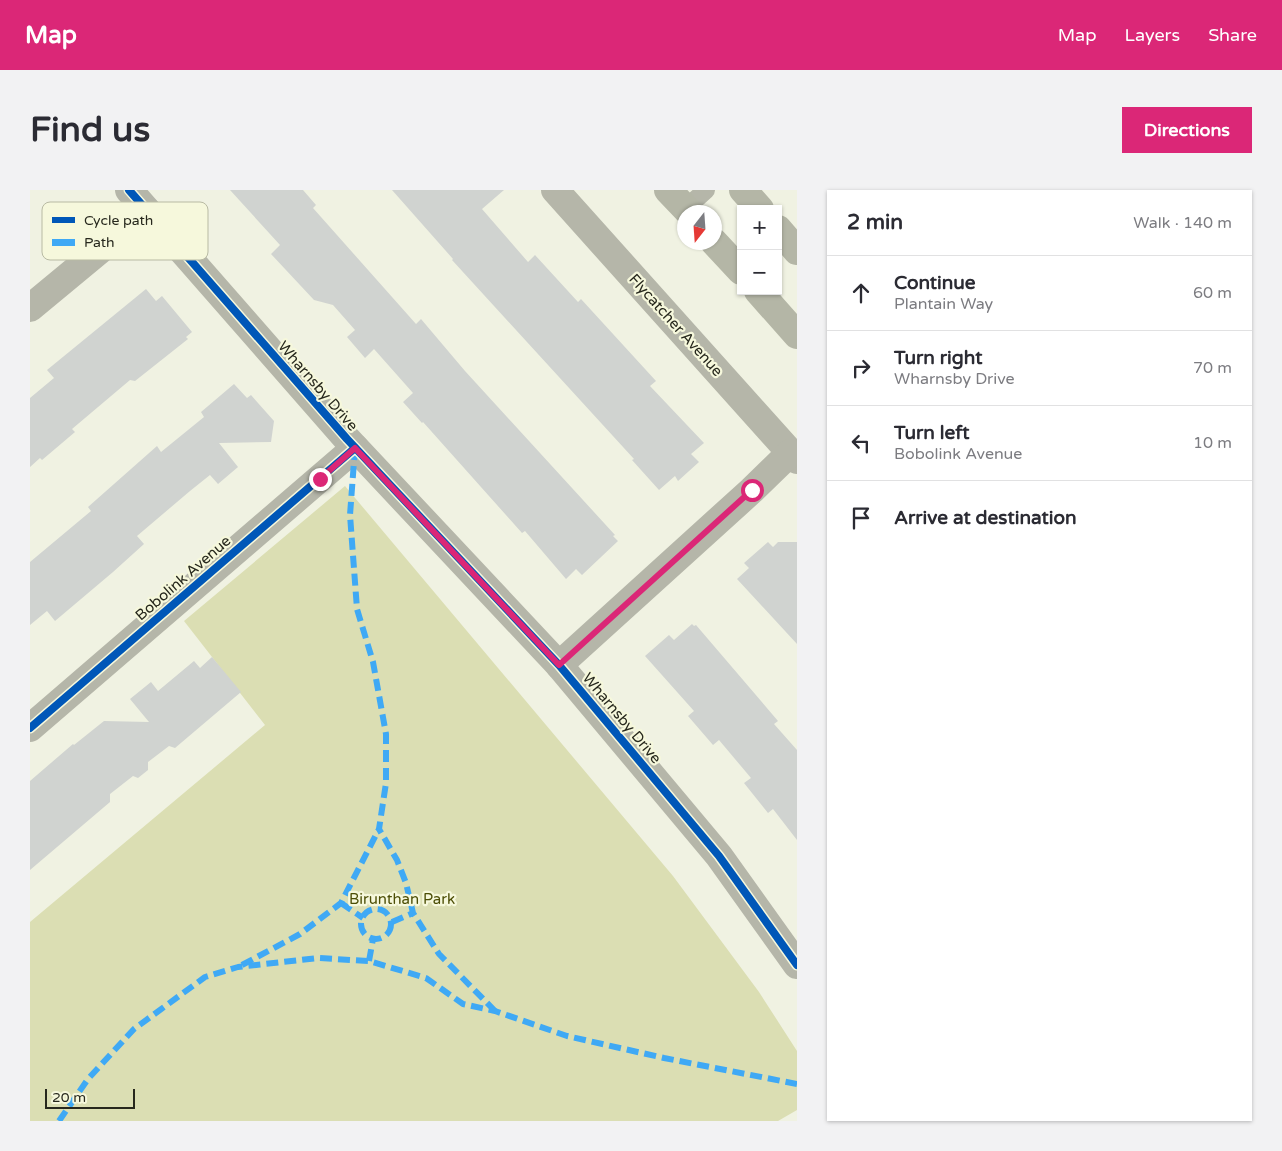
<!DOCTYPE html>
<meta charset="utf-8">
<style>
body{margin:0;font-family:"Varela Round",sans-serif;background:#f2f2f3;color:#2b2b33}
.controls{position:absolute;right:15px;top:15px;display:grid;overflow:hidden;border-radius:0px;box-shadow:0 1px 4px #0004}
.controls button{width:45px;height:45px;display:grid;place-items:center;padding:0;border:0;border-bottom:1px solid #e1e1e2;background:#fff;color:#2b2b33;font:25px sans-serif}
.compass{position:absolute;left:647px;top:15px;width:45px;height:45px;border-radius:50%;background:#fff;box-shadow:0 1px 4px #0004;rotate:197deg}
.scale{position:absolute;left:15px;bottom:12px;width:90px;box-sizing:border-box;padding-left:5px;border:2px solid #27281d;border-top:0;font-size:14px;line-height:18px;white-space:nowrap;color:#27281d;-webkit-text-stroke:4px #f6f8dc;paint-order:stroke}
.stop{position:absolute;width:15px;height:15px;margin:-11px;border:4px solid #db2777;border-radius:50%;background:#fff}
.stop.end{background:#db2777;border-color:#fff;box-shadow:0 1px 5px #0008}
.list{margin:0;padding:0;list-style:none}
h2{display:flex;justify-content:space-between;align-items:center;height:65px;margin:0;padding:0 20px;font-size:21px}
h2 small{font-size:16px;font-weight:400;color:#7c7c81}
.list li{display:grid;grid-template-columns:32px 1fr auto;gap:15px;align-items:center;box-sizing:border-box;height:75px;padding:0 20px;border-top:1px solid #e1e1e2}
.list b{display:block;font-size:19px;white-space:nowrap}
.list p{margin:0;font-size:16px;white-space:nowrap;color:#7c7c81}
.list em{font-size:16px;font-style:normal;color:#7c7c81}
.icon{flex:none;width:28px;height:28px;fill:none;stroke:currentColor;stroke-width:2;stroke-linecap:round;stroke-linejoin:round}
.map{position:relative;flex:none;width:767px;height:931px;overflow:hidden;border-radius:0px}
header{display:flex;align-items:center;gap:30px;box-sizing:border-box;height:70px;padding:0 25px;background:#db2777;color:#fff}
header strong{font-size:24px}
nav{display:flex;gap:28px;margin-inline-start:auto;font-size:18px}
.intro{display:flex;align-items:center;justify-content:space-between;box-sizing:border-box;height:120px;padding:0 30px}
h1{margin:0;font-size:35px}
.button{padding:12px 22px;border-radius:0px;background:#db2777;color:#fff;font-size:18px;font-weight:700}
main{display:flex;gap:30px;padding:0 30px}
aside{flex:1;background:#fff;border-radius:0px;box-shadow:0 1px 4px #0004}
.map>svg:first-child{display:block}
.green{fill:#dbdeb3}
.building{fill:#d0d3d0}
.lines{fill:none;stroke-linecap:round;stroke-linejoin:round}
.lane{stroke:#b5b6a9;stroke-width:18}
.street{stroke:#b5b6a9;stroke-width:28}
.secondary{stroke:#b4b6a6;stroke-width:28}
.quiet{stroke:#3fa9f5;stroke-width:6;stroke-dasharray:12 6;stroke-linecap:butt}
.cycleway-casing{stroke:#f6f8dc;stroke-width:11}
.cycleway{stroke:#0057b8;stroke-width:8}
.route{stroke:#db2777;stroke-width:6}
.labels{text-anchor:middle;stroke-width:4.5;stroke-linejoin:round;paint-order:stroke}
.street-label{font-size:15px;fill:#27281d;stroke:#f6f8dc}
.park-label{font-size:15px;fill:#4c4e06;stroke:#f6f8dc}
.key{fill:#f6f8dc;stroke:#b8baa3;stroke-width:1}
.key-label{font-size:14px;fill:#27281d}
</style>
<header>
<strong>Map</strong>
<nav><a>Map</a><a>Layers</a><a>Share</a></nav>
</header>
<div class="intro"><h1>Find us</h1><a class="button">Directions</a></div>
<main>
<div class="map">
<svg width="767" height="931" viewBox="0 0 767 931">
<rect width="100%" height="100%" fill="#f0f2e2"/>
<!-- green -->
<polygon class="green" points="315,296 643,686 729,802 767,861 767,920 748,931 0,931 0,732 235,535 154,431"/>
<!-- building -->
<g class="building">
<polygon points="200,0 273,0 286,15 283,18 386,134 391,129 435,181 585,345 583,346 588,351 552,385 546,379 536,389 495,341 492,343 393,232 392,233 373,212 383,203 344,159 335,168 317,147 325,140 303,115 284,110 241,64 250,55"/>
<polygon points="362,0 474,0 452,19 498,72 505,65 548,112 551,109 626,191 620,196 674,253 661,264 669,272 648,291 645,286 629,300 602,270 604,269 422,70 423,69"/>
<polygon points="116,99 126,111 132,106 162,142 156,147 158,149 105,191 100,190 42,239 45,242 12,270 10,268 0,277 0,208 24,188 17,180"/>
<polygon points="204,194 217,208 221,205 244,231 241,252 189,253 208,277 188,294 180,285 160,301 107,346 114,354 83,382 25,431 17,421 0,435 0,372 61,321 58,317 127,256 131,262 174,227 171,222"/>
<polygon points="738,352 743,357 748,352 767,352 767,454 707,389 719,378 714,373"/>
<polygon points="662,434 664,436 666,435 748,531 744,534 767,560 767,650 743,619 738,623 714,593 721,588 689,550 683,555 658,526 664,521 615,466 639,445 644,450"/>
<polygon points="182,467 211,502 145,558 139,556 118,572 118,580 108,588 103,586 80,604 80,612 0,680 0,591 43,554 44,555 74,531 119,532 100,509 121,492 128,501 164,471 170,478"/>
</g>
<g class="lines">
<!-- lane -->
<polyline class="lane" points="655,19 676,0"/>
<!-- street -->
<g class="street">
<polyline points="99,0 317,249 529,475 689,666 767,775"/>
<polyline points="525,0 767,270"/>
<polyline points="0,118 117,21"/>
<polyline points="529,475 722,300 760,263"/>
<polyline points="0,538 325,258"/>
</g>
<!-- secondary -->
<g class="secondary">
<polyline points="638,0 659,22"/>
<polyline points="713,0 730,19"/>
<polyline points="748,39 767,61"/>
<polyline points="684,52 711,81"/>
<polyline points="728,101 767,145"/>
</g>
<!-- quiet -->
<g class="quiet">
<polyline points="325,258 320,325 327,419 343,472 356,544 356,593 349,639 367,670 376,693 383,723 409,764 465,821"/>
<polyline points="311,713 333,728"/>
<circle cx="346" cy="734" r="15"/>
<polyline points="362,732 383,723"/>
<polyline points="339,771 343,749"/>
<polyline points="212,775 270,744 311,713 349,639"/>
<polyline points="29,931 58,889 104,839 175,787 208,777 288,768 339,771 396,788 433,814 465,821 537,846 634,868 767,894"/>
</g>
<defs>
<g id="cycleway">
<polyline points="99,0 317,249 529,475 689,666 767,775"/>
<polyline points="0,538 325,258"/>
</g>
</defs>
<!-- cycleway casing -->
<use href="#cycleway" class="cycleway-casing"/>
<!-- cycleway -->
<use href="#cycleway" class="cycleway"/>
</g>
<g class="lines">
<!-- route -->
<polyline class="route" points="290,289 325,258 529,475 722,300"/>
</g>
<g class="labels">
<!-- street labels -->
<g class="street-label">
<text transform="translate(646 135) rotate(48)" y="5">Flycatcher Avenue</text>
<text transform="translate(288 196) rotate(49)" y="5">Wharnsby Drive</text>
<text transform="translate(153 388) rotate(-41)" y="5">Bobolink Avenue</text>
<text transform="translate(592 528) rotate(50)" y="5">Wharnsby Drive</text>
</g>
<!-- park labels -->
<g class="park-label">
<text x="372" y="714">Birunthan Park</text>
</g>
</g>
<!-- legend -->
<rect x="12" y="12" width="166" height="58" rx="8" class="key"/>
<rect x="22" y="27" width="23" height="6" fill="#0057b8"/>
<rect x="22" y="49" width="23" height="7" fill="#3fa9f5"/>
<g class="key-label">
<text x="54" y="35">Cycle path</text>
<text x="54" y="57">Path</text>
</g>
</svg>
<div class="controls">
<button>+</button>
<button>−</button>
</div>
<svg class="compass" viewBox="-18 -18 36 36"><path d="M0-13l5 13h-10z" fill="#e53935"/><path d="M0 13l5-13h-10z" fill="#7c7c81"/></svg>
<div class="scale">20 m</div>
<div class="stop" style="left:722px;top:300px"></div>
<div class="stop end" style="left:290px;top:289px"></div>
</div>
<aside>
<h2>2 min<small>Walk · 140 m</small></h2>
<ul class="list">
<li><svg class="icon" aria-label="ahead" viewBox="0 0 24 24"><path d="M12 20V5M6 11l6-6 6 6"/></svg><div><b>Continue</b><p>Plantain Way</p></div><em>60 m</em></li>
<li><svg class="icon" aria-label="right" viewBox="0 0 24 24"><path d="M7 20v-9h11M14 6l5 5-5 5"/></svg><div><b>Turn right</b><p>Wharnsby Drive</p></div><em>70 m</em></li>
<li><svg class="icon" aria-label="left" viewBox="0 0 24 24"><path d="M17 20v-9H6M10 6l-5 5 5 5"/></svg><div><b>Turn left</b><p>Bobolink Avenue</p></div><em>10 m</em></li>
<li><svg class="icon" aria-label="arrive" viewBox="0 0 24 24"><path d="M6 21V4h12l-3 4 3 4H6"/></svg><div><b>Arrive at destination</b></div></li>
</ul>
</aside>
</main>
